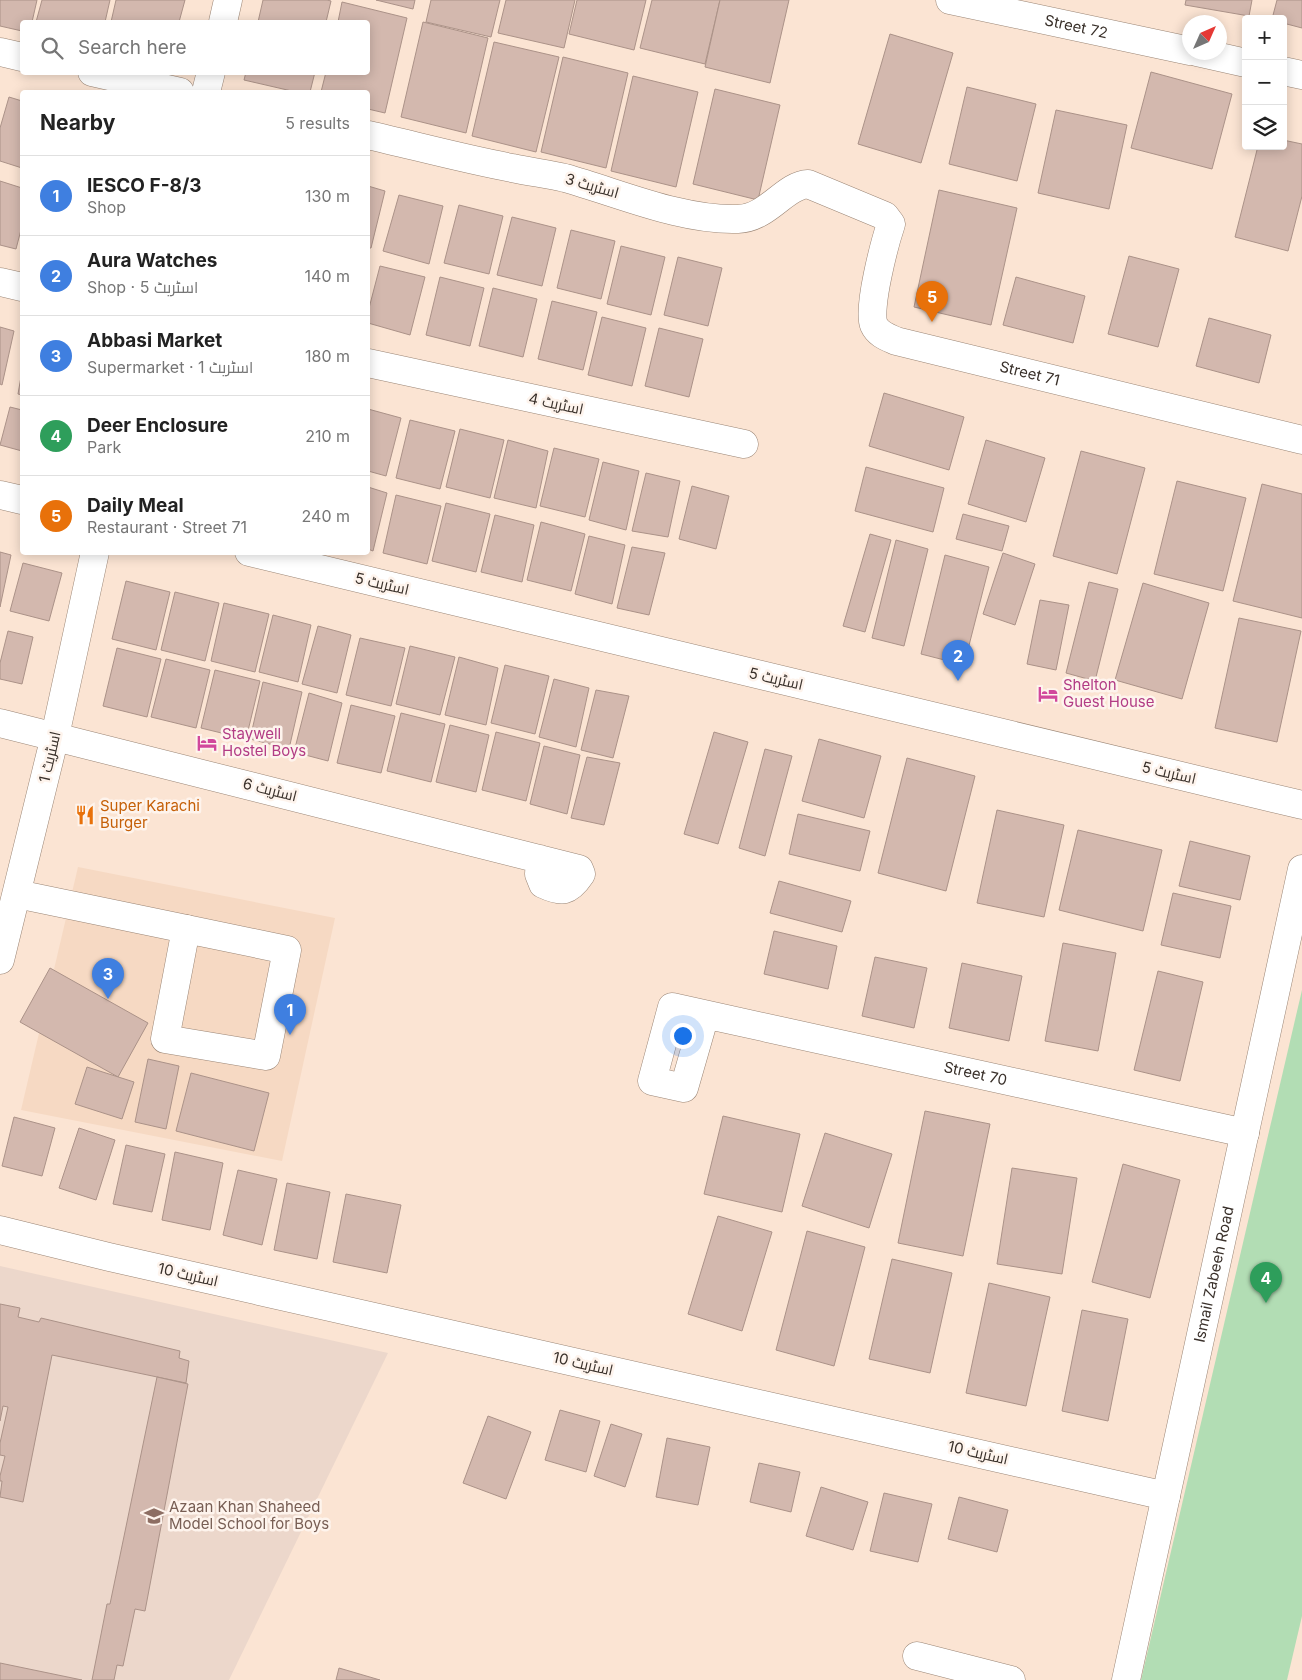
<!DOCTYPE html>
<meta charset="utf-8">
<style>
body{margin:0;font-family:Inter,Cairo,sans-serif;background:#f6f6f6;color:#222}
.controls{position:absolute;right:15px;top:15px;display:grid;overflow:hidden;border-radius:5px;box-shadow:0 2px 12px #0003}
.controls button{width:45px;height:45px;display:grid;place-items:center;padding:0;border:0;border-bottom:1px solid #e0e0e0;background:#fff;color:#222;font:25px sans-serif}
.compass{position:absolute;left:1182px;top:15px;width:45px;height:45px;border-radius:50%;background:#fff;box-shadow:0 2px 12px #0003;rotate:45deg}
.you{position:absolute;left:682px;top:1035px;width:18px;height:18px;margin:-12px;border:4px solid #fff;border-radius:50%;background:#1a73e8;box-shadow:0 0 0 8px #1a73e833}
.badge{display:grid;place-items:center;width:32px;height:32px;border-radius:50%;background:#0f766e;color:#fff;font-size:16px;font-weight:700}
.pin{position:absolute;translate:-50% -41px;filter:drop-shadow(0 1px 2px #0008)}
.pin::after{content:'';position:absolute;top:26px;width:18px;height:15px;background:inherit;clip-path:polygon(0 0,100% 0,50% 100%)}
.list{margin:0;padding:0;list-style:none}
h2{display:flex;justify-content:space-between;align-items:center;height:65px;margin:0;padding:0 20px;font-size:21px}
h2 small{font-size:16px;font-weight:400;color:#767676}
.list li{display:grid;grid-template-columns:32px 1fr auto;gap:15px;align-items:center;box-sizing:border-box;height:80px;padding:0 20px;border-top:1px solid #e0e0e0}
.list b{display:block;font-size:19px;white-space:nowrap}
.list p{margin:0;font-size:16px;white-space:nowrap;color:#767676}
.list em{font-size:16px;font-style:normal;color:#767676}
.icon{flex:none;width:28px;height:28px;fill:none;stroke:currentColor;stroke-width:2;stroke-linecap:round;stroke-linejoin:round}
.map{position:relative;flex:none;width:1302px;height:1680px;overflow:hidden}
.search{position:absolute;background:#fff;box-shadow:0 2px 12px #0003;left:20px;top:20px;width:350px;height:55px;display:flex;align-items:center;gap:12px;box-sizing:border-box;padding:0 18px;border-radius:5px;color:#767676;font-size:19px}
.panel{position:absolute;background:#fff;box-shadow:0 2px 12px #0003;left:20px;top:90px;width:350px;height:465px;border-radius:5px}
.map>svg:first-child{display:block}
.built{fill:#f6d9c3}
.education{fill:#ecd7cb}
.green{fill:#b2ddb4}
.building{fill:#d3b8ae;stroke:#ab9288}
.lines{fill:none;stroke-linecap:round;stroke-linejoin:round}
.minor-casing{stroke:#9a8575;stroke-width:29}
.minor{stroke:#fff;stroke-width:28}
.labels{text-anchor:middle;stroke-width:5;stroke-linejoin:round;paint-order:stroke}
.street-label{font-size:15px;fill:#3a312b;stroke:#fef4ed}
.hotel-label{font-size:15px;fill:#b23c85;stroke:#fef4ed;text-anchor:start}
.food-label{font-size:15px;fill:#c56008;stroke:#fef4ed;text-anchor:start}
.education-label{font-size:15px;fill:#785e54;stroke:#fef4ed;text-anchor:start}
</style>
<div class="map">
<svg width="1302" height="1680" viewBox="0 0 1302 1680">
<rect width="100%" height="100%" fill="#fbe4d3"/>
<!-- built -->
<polygon class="built" points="78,867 335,918 282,1161 21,1110"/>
<!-- education -->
<polygon class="education" points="0,1266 388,1353 229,1680 0,1680"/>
<!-- green -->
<polygon class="green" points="1302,990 1302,1616 1287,1680 1141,1680"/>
<!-- building -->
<g class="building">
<polygon points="0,0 37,0 32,22 22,22 22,31 0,26"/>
<polygon points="42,0 110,0 105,22 36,22"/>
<polygon points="116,0 185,0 179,22 111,22"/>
<polygon points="263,0 327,0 331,1 326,22 258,22"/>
<polygon points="376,0 415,0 413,9"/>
<polygon points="431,0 500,0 491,37 426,22"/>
<polygon points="506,0 575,0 564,48 498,33"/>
<polygon points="577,0 646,0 634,50 569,34"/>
<polygon points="652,0 720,0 705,64 640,48"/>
<polygon points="720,0 789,0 770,83 705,67"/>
<polygon points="1186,0 1252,0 1249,16 1185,5"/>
<polygon points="1277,0 1302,0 1302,28 1283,23 1283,19 1272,19"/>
<polygon points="342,2 407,18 385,113 368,109 368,92 321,92 326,72 368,72 368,22 338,22"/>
<polygon points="423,22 488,38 466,133 401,117"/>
<polygon points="890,34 953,53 921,163 858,144"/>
<polygon points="494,42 559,57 536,152 472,136"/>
<polygon points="563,57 628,73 606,168 541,152"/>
<polygon points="246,72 315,72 310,92 296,92 244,80"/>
<polygon points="1151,72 1232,94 1212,169 1131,148"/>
<polygon points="633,76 698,92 676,187 611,171"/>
<polygon points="967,87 1036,104 1017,181 949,164"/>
<polygon points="715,89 780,105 758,200 693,184"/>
<polygon points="9,97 22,101 22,168 0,161 0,128"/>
<polygon points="1056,110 1127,125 1109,209 1038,193"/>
<polygon points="1283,140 1302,144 1302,196 1288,251 1235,237 1258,146 1283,146"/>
<polygon points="0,181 22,188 22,226 16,249 0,245"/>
<polygon points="368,186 385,191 371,248 368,248"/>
<polygon points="939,190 1017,208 991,325 914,307"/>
<polygon points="399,195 443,206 429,264 383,251"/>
<polygon points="459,205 503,216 489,274 444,263"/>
<polygon points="512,217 556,228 542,286 497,275"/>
<polygon points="571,230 615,241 601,299 557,288"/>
<polygon points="621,246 665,257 651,315 607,304"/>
<polygon points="1129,256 1179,269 1158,347 1108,334"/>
<polygon points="678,257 722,268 708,326 664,315"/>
<polygon points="380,266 425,277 410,335 368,323 368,312"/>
<polygon points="440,277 484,288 470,346 426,335"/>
<polygon points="1016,277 1085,296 1073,343 1003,325"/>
<polygon points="493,288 537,299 523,357 479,346"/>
<polygon points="552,301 597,312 583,370 538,359"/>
<polygon points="602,317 646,328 632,386 588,375"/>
<polygon points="1209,318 1271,335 1259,383 1196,366"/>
<polygon points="0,327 14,331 2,385 0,384"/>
<polygon points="659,328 703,339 689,397 645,386"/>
<polygon points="22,371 22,395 18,394"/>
<polygon points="884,393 964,417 949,470 869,446"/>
<polygon points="10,407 22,410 22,451 0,445"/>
<polygon points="368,409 401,418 386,476 368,471"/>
<polygon points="410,420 455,431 440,489 396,478"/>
<polygon points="460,429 504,440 490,498 446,487"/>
<polygon points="508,440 548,451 536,508 494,498"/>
<polygon points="986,440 1045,458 1026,522 968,504"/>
<polygon points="554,448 599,459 585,517 540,506"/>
<polygon points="1081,451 1145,468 1117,574 1053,556"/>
<polygon points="603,462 639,471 626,530 589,520"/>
<polygon points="866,467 944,488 933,532 855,511"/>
<polygon points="646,473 680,481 668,537 632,531"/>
<polygon points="1177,481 1246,498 1223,591 1154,574"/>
<polygon points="1262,484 1302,494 1302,618 1233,601"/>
<polygon points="692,486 729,496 716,549 679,539"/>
<polygon points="368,487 387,493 373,551 368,549"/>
<polygon points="396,495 441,506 427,564 383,553"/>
<polygon points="446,503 490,514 476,572 432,561"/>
<polygon points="963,514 1009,526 1002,551 956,539"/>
<polygon points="495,515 534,525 522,582 481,572"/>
<polygon points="541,522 585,534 571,591 527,580"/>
<polygon points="870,534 891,540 865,632 843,626"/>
<polygon points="589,536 625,545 612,604 575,594"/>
<polygon points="896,540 928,549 904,646 872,638"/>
<polygon points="632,547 665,553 649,615 617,608"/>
<polygon points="0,552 11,555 0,607"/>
<polygon points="1003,553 1035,564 1015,625 983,614"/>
<polygon points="945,555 989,567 964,665 921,654"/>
<polygon points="23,563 62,573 49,621 10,611"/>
<polygon points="126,581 170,592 156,650 112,639"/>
<polygon points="1089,582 1118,589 1095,681 1066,673"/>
<polygon points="1143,583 1209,603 1182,699 1115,680"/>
<polygon points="175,592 219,603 205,661 161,650"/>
<polygon points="1040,600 1069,605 1056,670 1027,664"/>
<polygon points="224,603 269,614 255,672 211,661"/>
<polygon points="273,615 311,625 298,682 259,672"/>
<polygon points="1239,618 1301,631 1277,742 1215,728"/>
<polygon points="318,626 351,635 337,693 302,684"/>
<polygon points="8,631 33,637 22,684 0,679 0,663"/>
<polygon points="360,638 405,648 391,706 346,695"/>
<polygon points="410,646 455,657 440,715 396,704"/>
<polygon points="117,648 161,659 147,717 103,706"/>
<polygon points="459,657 498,668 486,725 445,715"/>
<polygon points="166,659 210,670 196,728 151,717"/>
<polygon points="505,665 549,676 535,734 491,723"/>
<polygon points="215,670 260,681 246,739 201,728"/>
<polygon points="554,679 589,688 576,747 539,737"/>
<polygon points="263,682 302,692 289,749 250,739"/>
<polygon points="596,690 629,696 613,758 581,750"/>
<polygon points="309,693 342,703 328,761 294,752"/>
<polygon points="351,705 395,716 381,773 337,763"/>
<polygon points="401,713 445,724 431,782 387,771"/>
<polygon points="450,725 489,735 476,792 436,782"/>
<polygon points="496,732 540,743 526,801 482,790"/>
<polygon points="714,732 748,742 718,844 684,834"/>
<polygon points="819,739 881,756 864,818 802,801"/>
<polygon points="544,746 580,755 567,814 530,804"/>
<polygon points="765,749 792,756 765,856 739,848"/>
<polygon points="587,757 620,763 604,825 571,818"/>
<polygon points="907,758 975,776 946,891 878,873"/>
<polygon points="997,810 1064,825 1044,917 977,903"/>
<polygon points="798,814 870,831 860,871 789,854"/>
<polygon points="1078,830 1162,850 1143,931 1059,910"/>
<polygon points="1190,841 1250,856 1240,900 1179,886"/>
<polygon points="779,881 851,901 842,932 770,913"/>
<polygon points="1173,893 1231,906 1220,958 1161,945"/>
<polygon points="774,931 837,946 828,989 764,974"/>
<polygon points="1063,943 1116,953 1098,1051 1045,1041"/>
<polygon points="875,957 927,968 914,1028 862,1016"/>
<polygon points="962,963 1022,976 1009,1041 949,1028"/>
<polygon points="50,968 148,1023 118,1077 20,1022"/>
<polygon points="1158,971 1203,982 1180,1081 1134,1070"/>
<polygon points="148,1059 179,1066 166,1129 135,1122"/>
<polygon points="87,1067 134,1082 122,1119 75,1104"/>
<polygon points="191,1073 269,1093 254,1151 176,1131"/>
<polygon points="925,1111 990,1124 963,1256 898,1243"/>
<polygon points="723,1116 800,1134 782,1212 704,1194"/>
<polygon points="14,1117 55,1128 42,1176 2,1166"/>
<polygon points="79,1128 115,1140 96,1200 59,1188"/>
<polygon points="825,1133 892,1154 869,1228 802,1206"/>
<polygon points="126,1145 165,1154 152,1212 113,1204"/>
<polygon points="175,1152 223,1163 210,1230 162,1220"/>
<polygon points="1123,1164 1180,1180 1150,1298 1092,1282"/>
<polygon points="1012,1168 1077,1178 1062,1274 997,1264"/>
<polygon points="238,1170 277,1179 262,1245 223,1235"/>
<polygon points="287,1183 330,1192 317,1259 274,1250"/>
<polygon points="346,1194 401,1205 387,1273 333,1262"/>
<polygon points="718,1216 772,1232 742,1331 688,1314"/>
<polygon points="807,1231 865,1247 834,1366 776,1350"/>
<polygon points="892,1259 952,1273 930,1373 869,1359"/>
<polygon points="989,1283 1050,1297 1026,1406 966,1393"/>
<polygon points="0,1304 20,1308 18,1317 39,1322 41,1318 180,1351 179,1358 189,1361 186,1383 52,1355 23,1502 0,1497 2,1481 0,1481 0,1476 5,1456 0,1455 0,1443 8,1407 3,1406 0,1421"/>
<polygon points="1082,1310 1128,1319 1108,1421 1062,1411"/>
<polygon points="157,1377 188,1384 145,1611 135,1609 123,1666 117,1665 114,1680 92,1680 107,1604 110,1604"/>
<polygon points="560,1410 600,1421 586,1472 545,1460"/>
<polygon points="488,1416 531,1432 506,1499 463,1483"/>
<polygon points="611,1424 642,1434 625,1487 594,1476"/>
<polygon points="667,1438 710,1447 698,1505 656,1497"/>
<polygon points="759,1463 800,1472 791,1512 750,1502"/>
<polygon points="821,1487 868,1502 853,1550 806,1536"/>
<polygon points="884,1493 932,1504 918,1562 870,1551"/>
<polygon points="959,1497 1008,1510 997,1552 948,1539"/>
<polygon points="0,1663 82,1680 0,1680"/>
<polygon points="339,1668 380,1680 336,1680"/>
</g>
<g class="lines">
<defs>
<g id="minor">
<path id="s1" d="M950 0 1190 51"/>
<polyline points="223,22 228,0"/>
<polyline points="0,52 22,57"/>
<polyline points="1197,52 1246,63"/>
<polyline points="1283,71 1302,75"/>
<polyline points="92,72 180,92"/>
<polyline points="206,92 211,72"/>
<path id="s2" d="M368 135C416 146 464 159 512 168 530 172 548 174 565 178 619 193 682 221 738 219 768 218 785 185 808 184L885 216 891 224C885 242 867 309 874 325 878 334 887 337 896 341L1302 440"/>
<polyline points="0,282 22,287"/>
<polyline points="368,363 744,444"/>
<polyline points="0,495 22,500"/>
<polyline points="249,552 1302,805"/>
<path d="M0 723 579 869 581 874C569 892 562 893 543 884L539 874 540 859"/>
<polyline points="17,894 186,929"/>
<polygon points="186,929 287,950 266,1056 165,1039"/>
<polyline points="0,960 55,736 95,552"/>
<path id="s3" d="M705 1015 684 1088 652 1081 672 1007 1245 1133"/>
<polyline points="0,1230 109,1257 1166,1496"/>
<polyline points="917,1656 1011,1680"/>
<path id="s4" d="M1126 1680 1302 869"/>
</g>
</defs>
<!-- minor casing -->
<use href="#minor" class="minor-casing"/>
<!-- minor -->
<use href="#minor" class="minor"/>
</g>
<!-- icons -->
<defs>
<symbol id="hotel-bare" viewBox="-9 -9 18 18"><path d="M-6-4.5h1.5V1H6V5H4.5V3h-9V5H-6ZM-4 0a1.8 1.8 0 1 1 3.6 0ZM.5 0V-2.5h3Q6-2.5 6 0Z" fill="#d1479c" stroke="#fef4ed" stroke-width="2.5" paint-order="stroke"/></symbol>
<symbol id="restaurant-bare" viewBox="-9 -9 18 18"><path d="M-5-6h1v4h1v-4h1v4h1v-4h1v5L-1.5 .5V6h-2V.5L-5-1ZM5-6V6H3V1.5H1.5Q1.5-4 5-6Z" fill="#e8710a" stroke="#fef4ed" stroke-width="2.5" paint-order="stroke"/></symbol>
<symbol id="school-bare" viewBox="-9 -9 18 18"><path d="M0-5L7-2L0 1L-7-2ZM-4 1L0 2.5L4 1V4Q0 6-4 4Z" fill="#8d6e63" stroke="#fef4ed" stroke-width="2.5" paint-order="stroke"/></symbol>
</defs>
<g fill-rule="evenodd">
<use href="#hotel-bare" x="1034" y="680" width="28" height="28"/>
<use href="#hotel-bare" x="193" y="729" width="28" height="28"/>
<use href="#restaurant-bare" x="71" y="801" width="28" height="28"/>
<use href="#school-bare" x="140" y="1502" width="28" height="28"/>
</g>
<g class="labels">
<!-- street labels -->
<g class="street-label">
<text dy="5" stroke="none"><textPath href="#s1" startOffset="129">Street 72</textPath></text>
<text transform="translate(592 186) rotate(16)" y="5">اسٹریٹ 3</text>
<text dy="5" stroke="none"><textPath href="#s2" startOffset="822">Street 71</textPath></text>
<text transform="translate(556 404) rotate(12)" y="5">اسٹریٹ 4</text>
<text transform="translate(382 584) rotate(13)" y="5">اسٹریٹ 5</text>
<text transform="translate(776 679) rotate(13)" y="5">اسٹریٹ 5</text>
<text transform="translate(50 757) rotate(-77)" y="5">اسٹریٹ 1</text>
<text transform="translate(1169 773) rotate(13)" y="5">اسٹریٹ 5</text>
<text transform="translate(270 790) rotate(14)" y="5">اسٹریٹ 6</text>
<text dy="5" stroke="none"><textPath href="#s3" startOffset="496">Street 70</textPath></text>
<text dy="5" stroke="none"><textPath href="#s4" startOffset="415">Ismail Zabeeh Road</textPath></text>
<text transform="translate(188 1275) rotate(13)" y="5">اسٹریٹ 10</text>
<text transform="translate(583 1364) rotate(13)" y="5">اسٹریٹ 10</text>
<text transform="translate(978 1453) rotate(13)" y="5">اسٹریٹ 10</text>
</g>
<!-- hotel labels -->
<g class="hotel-label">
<text x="1063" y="690">Shelton<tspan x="1063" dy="17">Guest House</tspan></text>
<text x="222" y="739">Staywell<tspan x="222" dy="17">Hostel Boys</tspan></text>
</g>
<!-- food labels -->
<g class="food-label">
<text x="100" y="811">Super Karachi<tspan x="100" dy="17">Burger</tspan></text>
</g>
<!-- education labels -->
<g class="education-label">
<text x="169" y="1512">Azaan Khan Shaheed<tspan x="169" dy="17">Model School for Boys</tspan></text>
</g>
</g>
</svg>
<div class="controls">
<button>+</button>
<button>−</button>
<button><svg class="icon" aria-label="layers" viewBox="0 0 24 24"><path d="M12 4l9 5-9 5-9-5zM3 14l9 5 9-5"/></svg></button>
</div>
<svg class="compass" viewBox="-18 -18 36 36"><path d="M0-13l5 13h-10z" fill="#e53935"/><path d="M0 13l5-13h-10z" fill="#767676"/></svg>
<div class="you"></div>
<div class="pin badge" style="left:290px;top:1035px;background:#3f7fe0">1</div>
<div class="pin badge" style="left:958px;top:681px;background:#3f7fe0">2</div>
<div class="pin badge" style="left:108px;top:999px;background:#3f7fe0">3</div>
<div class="pin badge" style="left:1266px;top:1303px;background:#2e9e5b">4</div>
<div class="pin badge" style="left:932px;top:322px;background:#e8710a">5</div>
<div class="search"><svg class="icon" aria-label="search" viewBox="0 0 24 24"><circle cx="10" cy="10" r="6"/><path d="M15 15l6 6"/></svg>Search here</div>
<section class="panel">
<h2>Nearby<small>5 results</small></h2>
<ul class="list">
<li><span class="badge" style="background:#3f7fe0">1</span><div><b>IESCO F-8/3</b><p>Shop</p></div><em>130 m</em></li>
<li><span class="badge" style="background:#3f7fe0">2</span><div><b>Aura Watches</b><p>Shop · اسٹریٹ 5</p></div><em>140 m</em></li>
<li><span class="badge" style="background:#3f7fe0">3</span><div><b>Abbasi Market</b><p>Supermarket · اسٹریٹ 1</p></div><em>180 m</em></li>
<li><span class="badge" style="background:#2e9e5b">4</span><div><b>Deer Enclosure</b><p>Park</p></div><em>210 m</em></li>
<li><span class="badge" style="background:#e8710a">5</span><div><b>Daily Meal</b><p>Restaurant · Street 71</p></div><em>240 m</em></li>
</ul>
</section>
</div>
